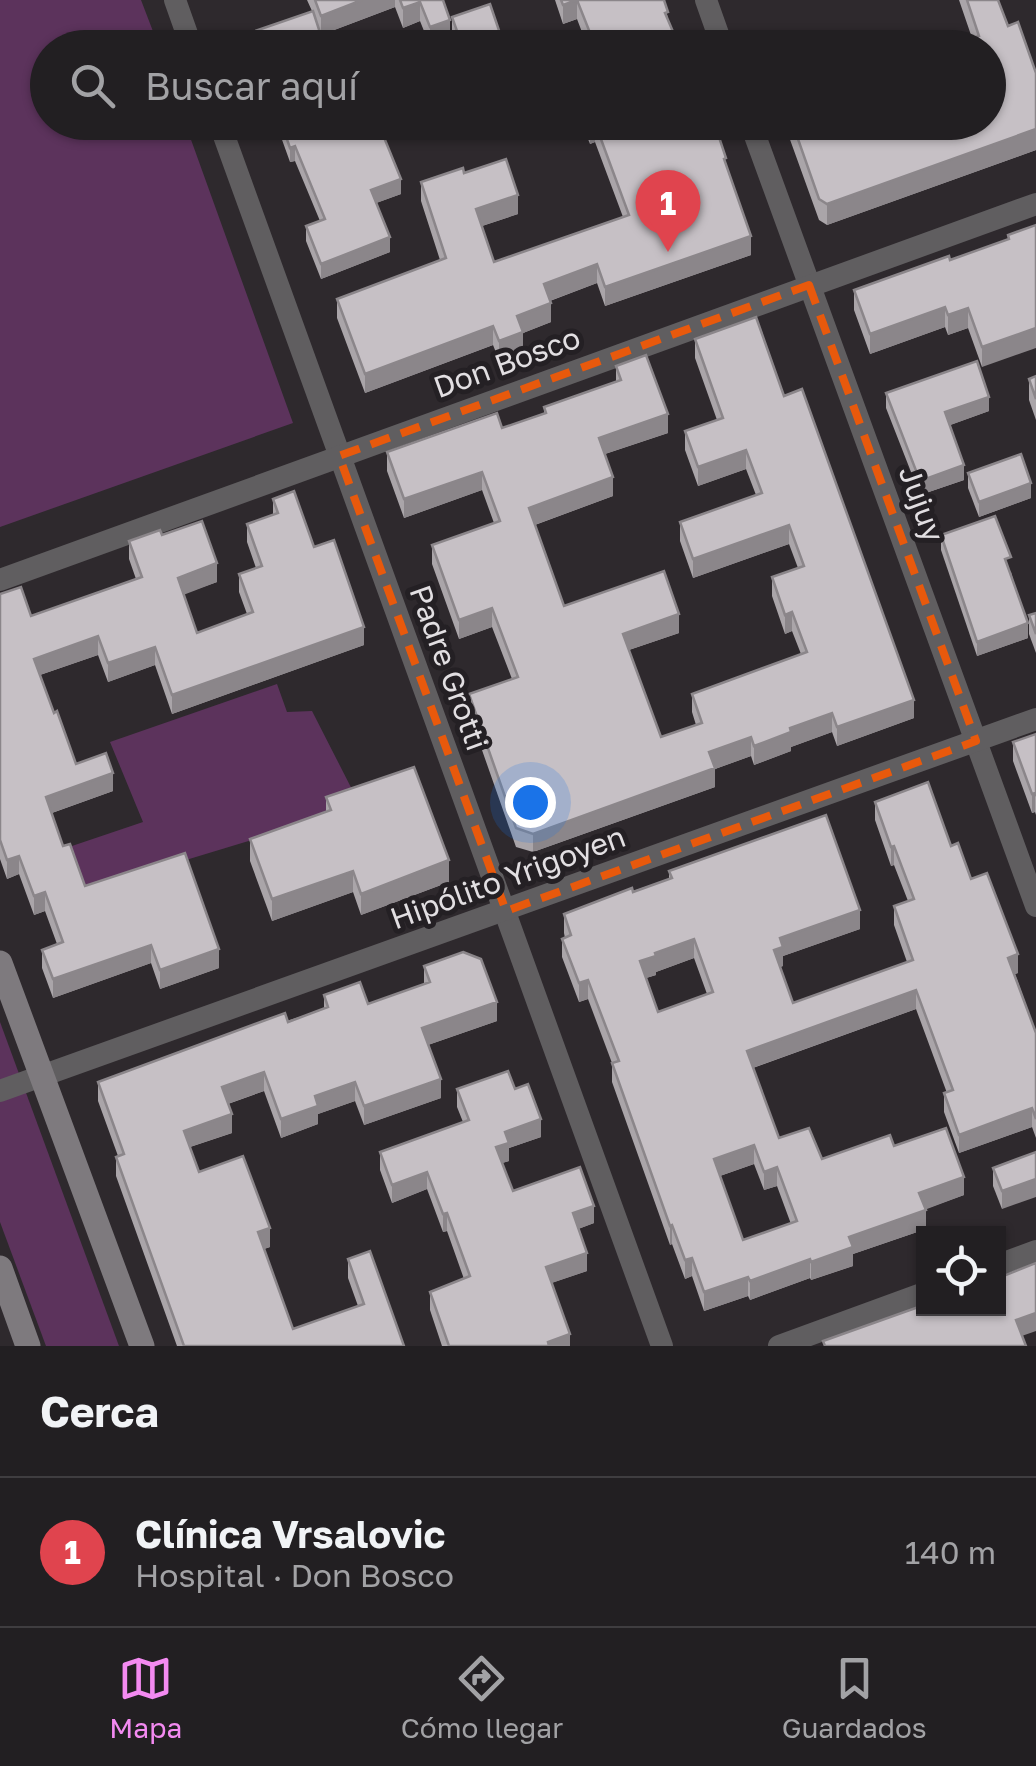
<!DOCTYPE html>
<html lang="es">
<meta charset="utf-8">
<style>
body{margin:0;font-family:"Golos Text",sans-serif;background:#2a272a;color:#f1f3f6}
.controls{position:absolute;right:30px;bottom:30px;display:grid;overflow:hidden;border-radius:0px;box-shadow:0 2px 8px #0004}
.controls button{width:90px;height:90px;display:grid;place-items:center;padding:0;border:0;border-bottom:2px solid #3f3d40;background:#221f22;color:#f1f3f6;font:50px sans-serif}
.you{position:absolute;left:530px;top:802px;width:35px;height:35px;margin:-25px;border:8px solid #fff;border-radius:50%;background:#1a73e8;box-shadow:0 0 0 15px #1a73e833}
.badge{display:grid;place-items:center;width:65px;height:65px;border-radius:50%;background:#f38af1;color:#fff;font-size:32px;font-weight:700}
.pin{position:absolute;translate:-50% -82px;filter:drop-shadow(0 2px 5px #0008)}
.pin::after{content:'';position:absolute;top:52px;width:35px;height:30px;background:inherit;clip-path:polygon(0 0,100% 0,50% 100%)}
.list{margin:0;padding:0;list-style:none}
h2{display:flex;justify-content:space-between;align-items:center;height:130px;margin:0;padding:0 40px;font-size:42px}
h2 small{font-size:32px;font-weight:400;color:#a2a2a5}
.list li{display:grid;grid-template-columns:65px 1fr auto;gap:30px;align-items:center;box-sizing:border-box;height:150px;padding:0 40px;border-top:2px solid #3f3d40}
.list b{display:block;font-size:38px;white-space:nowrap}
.list p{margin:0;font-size:32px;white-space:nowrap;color:#a2a2a5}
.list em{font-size:32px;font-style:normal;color:#a2a2a5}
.icon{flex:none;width:55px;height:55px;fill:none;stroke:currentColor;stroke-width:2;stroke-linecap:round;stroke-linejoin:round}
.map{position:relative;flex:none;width:1036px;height:1346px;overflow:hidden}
.search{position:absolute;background:#221f22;box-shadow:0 2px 8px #0004;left:30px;right:30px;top:30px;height:110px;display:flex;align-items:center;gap:25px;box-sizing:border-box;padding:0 35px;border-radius:55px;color:#a2a2a5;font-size:38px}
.sheet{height:280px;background:#221f22}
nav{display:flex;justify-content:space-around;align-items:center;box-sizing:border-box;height:140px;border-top:2px solid #3f3d40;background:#221f22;font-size:28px;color:#a2a2a5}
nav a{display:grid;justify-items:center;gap:5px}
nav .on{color:#f38af1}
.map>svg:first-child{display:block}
.green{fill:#5c335c}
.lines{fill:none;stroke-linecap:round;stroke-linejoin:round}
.street{stroke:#605e60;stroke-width:22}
.secondary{stroke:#7e7a7e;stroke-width:25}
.wall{fill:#aaa5a9;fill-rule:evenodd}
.shaded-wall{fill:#8b868a}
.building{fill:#c6c0c5;stroke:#8b868a;stroke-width:2.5;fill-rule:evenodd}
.marked{fill:none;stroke:#e8590c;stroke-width:8;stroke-dasharray:20 12;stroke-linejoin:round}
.labels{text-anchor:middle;stroke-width:10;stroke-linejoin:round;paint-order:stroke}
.street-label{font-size:30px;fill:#e2dfe2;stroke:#242024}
</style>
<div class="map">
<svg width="1036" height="1346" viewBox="0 0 1036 1346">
<rect width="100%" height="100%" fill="#2e292d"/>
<!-- green -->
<g class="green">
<polygon points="0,0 141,0 159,47 48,48 48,122 185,123 293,423 0,527"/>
<polygon points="277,684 287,712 312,711 361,807 87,890 69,847 143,822 110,742"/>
<polygon points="0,1022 119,1346 46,1346 0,1222"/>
</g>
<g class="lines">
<!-- street -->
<g class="street">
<polyline points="175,0 192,48"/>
<polyline points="706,0 723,48"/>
<polyline points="219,122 662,1346"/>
<polyline points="750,122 1036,906"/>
<polyline points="0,580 1036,204"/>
<polyline points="0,1091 1036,719"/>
<polyline points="998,1265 1036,1251"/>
<polyline points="779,1346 924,1293"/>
</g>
<!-- secondary -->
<g class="secondary">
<polyline points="0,963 142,1346"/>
<polyline points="0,1268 28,1346"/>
</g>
</g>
<!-- wall -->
<g class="wall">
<polygon points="307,0 443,0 450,39 430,46 420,21 403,28 395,7 321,35 325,48 235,48 235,38 312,11"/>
<polygon points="555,0 664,0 668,19 680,48 588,48 577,19 563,24"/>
<polygon points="959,0 998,0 1008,26 1036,73 1036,150 827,225 819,220 788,134 788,122 988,122 972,38"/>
<polygon points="452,17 505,48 456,48 452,38"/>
<polygon points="259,122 351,122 355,134 401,194 376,203 390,252 321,279 306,241 306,226 320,221 295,161 290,162 276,123 261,128"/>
<polygon points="581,122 714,122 751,255 605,306 597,283 550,301 551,322 523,333 523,351 499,360 493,345 365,393 337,318 337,299 440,260 421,201 421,182 464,173 518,214 482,226 494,262 623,217 595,142 590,144"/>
<polygon points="1036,225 982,367 968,328 948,335 945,327 870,354 854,310 854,290 950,260 1008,239 1008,235"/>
<polygon points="695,339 784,396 914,718 837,746 832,732 791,747 791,751 754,765 751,756 715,769 715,787 533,852 516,847 469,713 469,694 512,679 492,627 459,639 432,564 432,545 494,523 482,490 404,518 387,471 387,452 502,428 544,414 544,407 616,382 616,366 668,433 605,454 613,496 535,525 564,606 679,633 629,650 661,737 696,725 692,712 692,694 801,654 792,631 785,634 772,596 772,577 798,568 789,544 693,578 680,541 680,522 756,495 746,469 698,486 685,450 685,431 717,420 695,358"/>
<polygon points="1036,376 1036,420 1029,400 1029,379"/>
<polygon points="886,393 989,411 950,425 964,480 920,495 886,408"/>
<polygon points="968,473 1031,498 979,517 968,488"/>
<polygon points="273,499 314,547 364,645 172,714 155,665 108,682 98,655 40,675 54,713 76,764 113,791 52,813 63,846 85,886 219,968 160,989 151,963 53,998 42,968 42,950 57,944 45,911 34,915 19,874 7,879 0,859 0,594 31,616 136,579 129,559 129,541 162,535 217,582 183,594 197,633 247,614 239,592 239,574 256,568 247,542 247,524 273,515"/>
<polygon points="941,535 1011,572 1028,638 977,656 941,550"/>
<polygon points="1036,613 1036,653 1029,634 1029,615"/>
<polygon points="1036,734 1036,815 1035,812 1032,813 1013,761 1013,742"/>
<polygon points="326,797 449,882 361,915 353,892 272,921 250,861 250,839 326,812"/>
<path d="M875 802 951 846 971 879 1018 973 1015 974 1036 1033V1138L1032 1127 959 1153 944 1112V1093H947L916 1009 753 1068 779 1138 822 1159 894 1146 964 1195 925 1209 926 1229 853 1254V1266L811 1280 810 1278 750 1300 748 1296 704 1311 692 1276 685 1279 672 1244 670 1245 612 1082V1063L588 999 579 1002 562 957V939L565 938 564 933V914L669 879V871L860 929 783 956V966L780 967 793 1003 907 962 894 925V906L908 901 894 865 891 866 875 820ZM694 958 707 994 658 1012 646 978 656 975V972ZM754 1164 764 1190 777 1186 791 1224 743 1240 720 1176Z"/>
<polygon points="424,966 497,1021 428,1045 441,1098 364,1125 355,1101 318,1114 318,1124 281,1138 264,1091 228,1104 232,1133 190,1147 199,1172 270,1247 264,1249 293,1329 358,1306 348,1278 348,1259 404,1346 177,1346 116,1176 116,1157 118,1156 98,1101 98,1082 324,1009 324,995 368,1004 424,984"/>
<polygon points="457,1089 515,1089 541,1137 509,1148 509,1161 502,1163 513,1191 594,1223 578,1229 587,1271 551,1283 570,1346 442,1346 430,1310 430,1292 464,1279 447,1231 443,1232 427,1189 392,1203 380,1170 380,1152 463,1122 457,1107"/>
<polygon points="1036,1152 1002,1209 993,1186 993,1168"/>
</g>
<!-- shaded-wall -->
<g class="shaded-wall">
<polygon points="362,0 395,0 395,7 321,35 321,16"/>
<polygon points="577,0 577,19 563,24 563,5"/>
<polygon points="420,2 420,21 403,28 403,8"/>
<polygon points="450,20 450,39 430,46 430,27"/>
<polygon points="261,122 276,122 276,123 261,128"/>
<polygon points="486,122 512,122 486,132"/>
<polygon points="595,123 595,142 590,144 590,125"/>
<polygon points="1036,129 1036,150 827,225 827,204"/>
<polygon points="295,146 295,161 290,162 290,148"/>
<polygon points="401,179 401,194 371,205 371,190"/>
<polygon points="518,195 518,214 476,228 476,209"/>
<polygon points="751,236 751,255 605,306 605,287"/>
<polygon points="390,237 390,252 321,279 321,264"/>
<polygon points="597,264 597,283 544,303 544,284"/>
<polygon points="551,303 551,322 523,333 523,351 499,360 499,341 517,316"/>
<polygon points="945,307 945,327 870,354 870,334"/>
<polygon points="968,308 968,328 948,335 948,315"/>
<polygon points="493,326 493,345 365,393 365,374"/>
<polygon points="1036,328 1036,348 982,367 982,347"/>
<polygon points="989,397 989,411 945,427 945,412"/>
<polygon points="668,414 668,433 599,456 599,438"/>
<polygon points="746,450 746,469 698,486 698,467"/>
<polygon points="964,465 964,480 920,495 920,481"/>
<polygon points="482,472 482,490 404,518 404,499"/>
<polygon points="613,477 613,496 529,527 529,508"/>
<polygon points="1031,483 1031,498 979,517 979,502"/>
<polygon points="789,525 789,544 693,578 693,559"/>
<polygon points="217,563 217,582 178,597 178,578"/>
<polygon points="492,608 492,627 459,639 459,620"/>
<polygon points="792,612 792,631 785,634 785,615"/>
<polygon points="679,614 679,633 623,652 623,634"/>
<polygon points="1028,623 1028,638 977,656 977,642"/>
<polygon points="364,627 364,645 172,714 172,695"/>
<polygon points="98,636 98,655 34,677 34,659"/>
<polygon points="155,647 155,665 108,682 108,663"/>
<polygon points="914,700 914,718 837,746 837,727"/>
<polygon points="832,713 832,732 791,747 791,751 754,765 754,746 790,728"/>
<polygon points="751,737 751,756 715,769 715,787 533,852 533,834 709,752"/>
<polygon points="113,773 113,791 46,815 46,797"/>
<polygon points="1035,793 1035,812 1032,813 1032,794"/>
<polygon points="894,846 894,865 891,866 891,847"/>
<polygon points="19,856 19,874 7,879 7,860"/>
<polygon points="449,860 449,882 361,915 361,894"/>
<polygon points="353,871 353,892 272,921 272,899"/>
<polygon points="45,892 45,911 34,915 34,896"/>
<polygon points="860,910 860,929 783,956 783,966 774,969 774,950 780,938"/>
<polygon points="694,939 694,958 656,972 656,975 640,980 640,961 655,953"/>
<polygon points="151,945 151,963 53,998 53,979"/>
<polygon points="219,949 219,968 160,989 160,970"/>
<polygon points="1018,954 1018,973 1008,976 1008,958"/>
<polygon points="588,980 588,999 579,1002 579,983"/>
<polygon points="916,990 916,1009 747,1070 747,1051"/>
<polygon points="497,1002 497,1021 422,1047 422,1028"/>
<polygon points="264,1072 264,1091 222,1106 222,1087"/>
<polygon points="441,1079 441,1098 364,1125 364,1106"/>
<polygon points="355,1082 355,1101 318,1114 318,1124 281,1138 281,1119 315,1096"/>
<polygon points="1032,1108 1032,1127 959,1153 959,1135"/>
<polygon points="232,1114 232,1133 184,1149 184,1131"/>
<polygon points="541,1119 541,1137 509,1148 509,1161 496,1165 496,1147 505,1132"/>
<polygon points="754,1145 754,1164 714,1178 714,1159"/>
<polygon points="777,1167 777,1186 764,1190 764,1172"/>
<polygon points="427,1172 427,1189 392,1203 392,1185"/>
<polygon points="964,1177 964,1195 919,1212 919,1193"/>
<polygon points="1036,1179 1036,1197 1002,1209 1002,1191"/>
<polygon points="594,1206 594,1223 573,1231 573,1213"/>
<polygon points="926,1210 926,1229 853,1254 853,1266 811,1280 811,1262 849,1237"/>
<polygon points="447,1213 447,1231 443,1232 443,1214"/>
<polygon points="672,1225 672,1244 670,1245 670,1226"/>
<polygon points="270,1228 270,1247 258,1251 258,1232"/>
<polygon points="587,1253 587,1271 546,1285 546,1267"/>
<polygon points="692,1258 692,1276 685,1279 685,1260"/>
<polygon points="810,1259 810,1278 750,1300 750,1281"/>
<polygon points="748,1277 748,1296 704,1311 704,1292"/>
<polygon points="1036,1313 1036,1331 1016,1338 1016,1320"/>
<polygon points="570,1334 570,1346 548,1346 548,1342"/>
</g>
<!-- building -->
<g class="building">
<polygon points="315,0 362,0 321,16"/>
<polygon points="400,0 443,0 450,20 430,27 420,2 403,8"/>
<polygon points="561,0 664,0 668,12 665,13 680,48 596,48 577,0 563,5"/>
<polygon points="967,0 998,0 1008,26 1018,22 1036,73 1036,129 827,204 819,199 792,122 988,122 988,48 945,48 979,36"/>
<polygon points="490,4 505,48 463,48 452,17"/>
<polygon points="313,11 325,48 238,48 235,38"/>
<polygon points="281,122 351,122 355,134 379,125 401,179 371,190 390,237 321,264 306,226 325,219 295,146 290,148"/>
<polygon points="589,122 714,122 726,158 724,159 751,236 605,287 597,264 544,284 551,303 517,316 523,332 499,341 493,326 365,374 337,299 446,258 421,182 463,168 464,173 506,159 518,195 476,209 494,262 629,215 595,123 590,125"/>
<polygon points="1036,225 1036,328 982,347 968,308 948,315 945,307 870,334 854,290 949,256 950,260 1009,239 1008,235"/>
<polygon points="756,317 784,396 802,389 914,700 837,727 832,713 790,728 791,732 754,746 751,737 709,752 715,768 533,834 516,828 469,694 518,677 492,608 459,620 432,545 500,521 482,472 404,499 387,452 497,413 502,428 546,413 544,407 621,380 616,366 646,355 668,414 599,438 613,477 529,508 564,606 664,571 679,614 623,634 661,737 702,723 692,694 807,652 792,612 785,615 772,577 804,566 789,525 693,559 680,522 762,493 746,450 698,467 685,431 723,418 695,339"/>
<polygon points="977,361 989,397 945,412 964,465 920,481 886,393"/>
<polygon points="1036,376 1036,399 1029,379"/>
<polygon points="1021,454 1031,483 979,502 968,473"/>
<polygon points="294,491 314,547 334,540 364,627 172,695 155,647 108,663 98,636 34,659 54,713 57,711 76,764 106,753 113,773 46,797 63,846 70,844 85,886 185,853 219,949 160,970 151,945 53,979 42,950 63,942 45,892 34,896 19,856 7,860 0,840 0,594 21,587 31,616 142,577 129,541 160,530 162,535 202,521 217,563 178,578 197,633 253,612 239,574 262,566 247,524 278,513 273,499"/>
<polygon points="995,516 1011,557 1005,559 1028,623 977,642 941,535"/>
<polygon points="1036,613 1036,634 1029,615"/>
<polygon points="1036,734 1036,796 1035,793 1032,794 1013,742"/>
<polygon points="414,767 449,860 361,894 353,871 272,899 250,839 331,810 326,797"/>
<path d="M928 782 951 846 958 843 971 879 987 873 1018 954 1008 958 1036 1033V1119L1032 1108 959 1135 944 1093 953 1090 916 990 747 1051 779 1138 809 1128 822 1159 890 1135 894 1146 946 1128 964 1177 919 1193 926 1210 849 1237 853 1247 811 1262 810 1259 750 1281 748 1277 704 1292 692 1258 685 1260 672 1225 670 1226 612 1063 619 1061 588 980 579 983 562 939 571 935 564 914 632 888 633 892 672 878 669 871 826 815 860 910 780 938 783 947 774 950 793 1003 913 960 894 906 914 899 894 846 891 847 875 802ZM694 939 713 992 658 1012 640 961 656 956 655 953ZM754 1145 764 1172 777 1167 797 1221 743 1240 714 1159Z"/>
<polygon points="463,952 481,959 497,1002 422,1028 441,1079 364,1106 355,1082 315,1096 318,1106 281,1119 264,1072 222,1087 232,1114 184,1131 199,1172 243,1156 270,1228 258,1232 293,1329 364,1304 348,1259 370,1251 404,1346 184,1346 116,1157 124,1154 98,1082 285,1013 288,1022 328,1007 324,995 360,982 368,1004 430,982 424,966"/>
<polygon points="508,1071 515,1089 528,1084 541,1119 505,1132 509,1143 496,1147 513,1191 580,1167 594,1206 573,1213 587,1253 546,1267 570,1334 548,1342 549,1346 449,1346 430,1292 470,1276 447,1213 443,1214 427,1172 392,1185 380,1152 469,1120 457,1089"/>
<polygon points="1036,1152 1036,1179 1002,1191 993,1168"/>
<polygon points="1036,1263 1036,1313 1016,1320 1026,1346 825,1346 823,1341 924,1305 924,1308 998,1308 998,1278"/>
</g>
<!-- marked area -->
<path class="marked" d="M809 285 976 741 506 911 339 456Z"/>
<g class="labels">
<!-- street labels -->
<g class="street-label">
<text transform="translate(507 363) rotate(-20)" y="10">Don Bosco</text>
<text transform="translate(921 504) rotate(70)" y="10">Jujuy</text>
<text transform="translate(448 668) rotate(70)" y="10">Padre Grotti</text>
<text transform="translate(508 878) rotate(-20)" y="10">Hipólito Yrigoyen</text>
</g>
</g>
</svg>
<div class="controls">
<button><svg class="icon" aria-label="locate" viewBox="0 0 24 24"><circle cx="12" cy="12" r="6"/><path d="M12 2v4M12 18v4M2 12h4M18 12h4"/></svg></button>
</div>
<div class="you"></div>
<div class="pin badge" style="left:668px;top:252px;background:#e0444e">1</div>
<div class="search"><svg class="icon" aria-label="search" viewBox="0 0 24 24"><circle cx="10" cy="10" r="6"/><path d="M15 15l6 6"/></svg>Buscar aquí</div>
</div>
<section class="sheet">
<h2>Cerca<small></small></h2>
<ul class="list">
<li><span class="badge" style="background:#e0444e">1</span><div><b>Clínica Vrsalovic</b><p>Hospital · Don Bosco</p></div><em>140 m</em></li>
</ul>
</section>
<nav>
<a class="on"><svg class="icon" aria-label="map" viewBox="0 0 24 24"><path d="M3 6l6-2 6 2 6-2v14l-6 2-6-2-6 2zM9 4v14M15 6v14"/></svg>Mapa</a>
<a><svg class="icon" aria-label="directions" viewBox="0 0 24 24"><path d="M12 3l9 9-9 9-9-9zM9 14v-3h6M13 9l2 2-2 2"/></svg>Cómo llegar</a>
<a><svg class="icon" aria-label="saved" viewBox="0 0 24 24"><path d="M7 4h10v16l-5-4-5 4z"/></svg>Guardados</a>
</nav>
